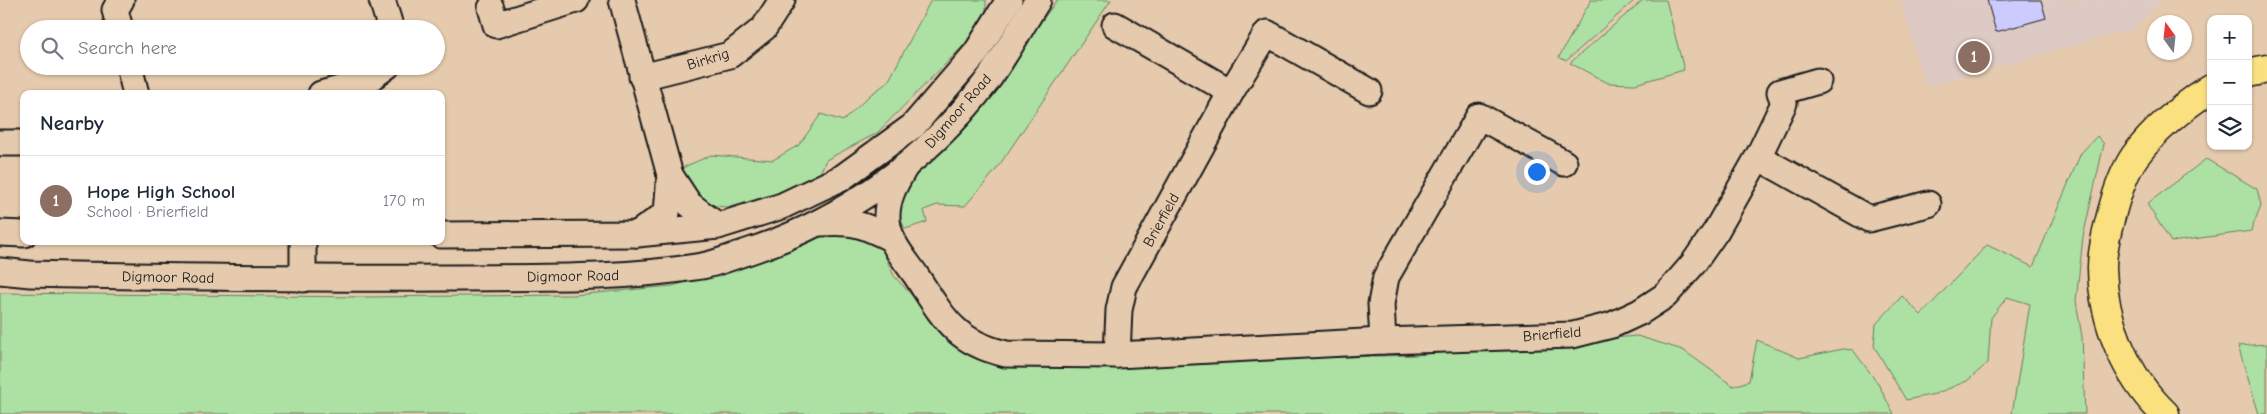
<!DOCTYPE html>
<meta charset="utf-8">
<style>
body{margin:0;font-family:"Comic Neue",sans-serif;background:#f6f6f7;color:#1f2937}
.controls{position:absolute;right:15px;top:15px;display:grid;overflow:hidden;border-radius:10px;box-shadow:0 1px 4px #0004}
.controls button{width:45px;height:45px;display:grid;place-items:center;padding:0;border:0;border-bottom:1px solid #e0e1e3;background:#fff;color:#1f2937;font:25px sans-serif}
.compass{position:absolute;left:2147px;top:15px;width:45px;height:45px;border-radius:50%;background:#fff;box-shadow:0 1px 4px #0004;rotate:345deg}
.you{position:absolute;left:1536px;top:171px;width:18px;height:18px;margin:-12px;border:4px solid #fff;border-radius:50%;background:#1a73e8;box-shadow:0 0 0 8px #1a73e833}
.badge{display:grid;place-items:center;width:32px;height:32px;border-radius:50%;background:#d1495b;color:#fff;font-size:16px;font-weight:700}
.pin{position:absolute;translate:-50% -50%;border:2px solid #fff;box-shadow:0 1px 5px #0006}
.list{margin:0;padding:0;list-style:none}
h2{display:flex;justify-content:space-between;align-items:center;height:65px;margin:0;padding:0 20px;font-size:21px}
h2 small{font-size:16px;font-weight:400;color:#747a83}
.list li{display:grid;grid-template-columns:32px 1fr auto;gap:15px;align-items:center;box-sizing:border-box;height:90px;padding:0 20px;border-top:1px solid #e0e1e3}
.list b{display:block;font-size:19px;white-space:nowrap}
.list p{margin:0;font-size:16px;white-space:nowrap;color:#747a83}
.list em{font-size:16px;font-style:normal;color:#747a83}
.icon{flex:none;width:28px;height:28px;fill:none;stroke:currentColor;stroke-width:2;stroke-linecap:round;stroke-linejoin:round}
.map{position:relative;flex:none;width:2267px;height:414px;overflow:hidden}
.search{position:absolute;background:#fff;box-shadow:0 1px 4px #0004;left:20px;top:20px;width:425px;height:55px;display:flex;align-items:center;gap:12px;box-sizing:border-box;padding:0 18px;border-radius:28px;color:#747a83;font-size:19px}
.panel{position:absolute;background:#fff;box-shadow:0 1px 4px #0004;left:20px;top:90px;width:425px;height:155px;border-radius:10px}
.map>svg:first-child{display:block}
.built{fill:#decac5}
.green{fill:#ade1a3;stroke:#647e60}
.building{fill:#cbcbfd;stroke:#1c1c1c}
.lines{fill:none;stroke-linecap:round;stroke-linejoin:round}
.minor-casing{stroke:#1c1c1c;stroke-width:29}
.highway-casing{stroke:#1c1c1c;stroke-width:31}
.minor{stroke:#e6caad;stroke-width:25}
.highway{stroke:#fbe080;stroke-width:28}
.labels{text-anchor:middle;stroke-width:4.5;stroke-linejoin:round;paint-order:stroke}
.street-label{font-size:15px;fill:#1c1c1c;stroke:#e6caad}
</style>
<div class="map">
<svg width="2267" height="414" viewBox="0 0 2267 414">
<rect width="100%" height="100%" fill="#e6caad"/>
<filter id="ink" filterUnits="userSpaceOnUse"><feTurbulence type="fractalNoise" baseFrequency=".02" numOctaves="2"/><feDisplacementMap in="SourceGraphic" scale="10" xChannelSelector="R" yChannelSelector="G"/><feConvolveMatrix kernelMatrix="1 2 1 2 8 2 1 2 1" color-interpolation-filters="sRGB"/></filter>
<g filter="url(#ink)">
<!-- built -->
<polygon class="built" points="1901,0 2161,0 2136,28 1925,87"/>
<!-- green -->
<g class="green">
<polygon points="931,0 986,0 986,15 966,43 877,133 826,160 820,173 756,203 726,207 709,205 684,183 682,168 711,155 773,160 799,145 821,114 843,121 870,95 888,82"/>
<polygon points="1057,0 1111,0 996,170 965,206 937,205 924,210 927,222 905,229 896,208 902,183 995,86"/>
<polygon points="1591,0 1635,0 1566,61 1559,57"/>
<polygon points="1643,0 1666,0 1684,70 1635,84 1608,83 1570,63"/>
<polygon points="2097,136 2104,144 2083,237 2076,301 2082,337 2085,414 2012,414 2030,304 2007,297 1991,318 1988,363 1967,381 1935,394 1906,400 1874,346 1876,324 1902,296 1921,315 1987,245 2033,267 2081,153"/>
<polygon points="2206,159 2257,189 2261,205 2251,231 2171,242 2147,204"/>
<polygon points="849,230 880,245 894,276 916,300 934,326 962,350 997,365 1048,365 1416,355 1637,336 1683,350 1733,386 1749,381 1757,340 1799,358 1843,349 1853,350 1877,382 1894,414 0,414 0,293 362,297 574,295 672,286 749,266 830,232"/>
<polygon points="2267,344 2267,414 2259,414 2238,346"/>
</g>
<!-- building -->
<polygon class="building" points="1987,0 2041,0 2046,18 1996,32"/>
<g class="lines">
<defs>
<g id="minor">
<polyline points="382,0 391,29"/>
<polyline points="622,0 670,175 689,204 718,226"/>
<polyline points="491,8 496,25 576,0"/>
<polyline points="1115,25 1231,92"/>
<polyline points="120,29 115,10 121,0"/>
<polyline points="129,66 136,94"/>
<polyline points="642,77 730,55 764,28 782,0"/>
<polyline points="321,94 365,82 387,66"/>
<polyline points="0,143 24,143"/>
<polyline points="1758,157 1869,219 1928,204"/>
<path d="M905 167C895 184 886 199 887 220 889 242 903 257 915 274 942 315 953 342 1006 354L1117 355 1383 341 1573 335 1612 325 1640 312 1666 295 1693 264 1716 231 1758 157 1784 103 1780 92 1818 81"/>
<path d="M821 223C853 221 862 224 890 238"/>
<polyline points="0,233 24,234"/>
<polyline points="637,234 667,213 670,175"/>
<polyline points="441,235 637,234 718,226 782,206 843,177 913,126 976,53 1009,0"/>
<path d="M0 271 30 274C168 277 306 279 444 278 530 277 617 280 702 266 718 263 734 256 750 251 843 220 924 163 984 85 1004 59 1020 28 1038 0"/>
<polyline points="303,279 303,241"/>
<polyline points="1383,341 1381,304 1386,277 1479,116 1564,163"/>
<polyline points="1117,355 1119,310 1124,287 1231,92 1267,33 1369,91"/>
</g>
<g id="highway">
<polyline points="2248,73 2267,69"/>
<path d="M2165 414C2126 377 2103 322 2102 268 2102 249 2107 230 2112 212 2117 193 2124 172 2135 156 2156 128 2182 107 2211 88"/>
</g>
</defs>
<!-- minor casing -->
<use href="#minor" class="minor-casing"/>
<!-- highway casing -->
<use href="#highway" class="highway-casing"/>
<!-- minor -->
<use href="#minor" class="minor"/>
<!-- highway -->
<use href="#highway" class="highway"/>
</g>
</g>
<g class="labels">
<!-- street labels -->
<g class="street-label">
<text transform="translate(708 59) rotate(-17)" y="5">Birkrig</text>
<text transform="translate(958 111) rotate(-49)" y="5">Digmoor Road</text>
<text transform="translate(1161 220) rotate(-61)" y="5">Brierfield</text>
<text transform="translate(573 276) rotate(-1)" y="5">Digmoor Road</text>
<text transform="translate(168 277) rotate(1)" y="5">Digmoor Road</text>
<text transform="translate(1552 334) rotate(-5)" y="5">Brierfield</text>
</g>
</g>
</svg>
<div class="controls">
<button>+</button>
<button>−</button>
<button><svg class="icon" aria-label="layers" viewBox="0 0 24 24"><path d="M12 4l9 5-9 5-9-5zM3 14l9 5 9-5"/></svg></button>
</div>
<svg class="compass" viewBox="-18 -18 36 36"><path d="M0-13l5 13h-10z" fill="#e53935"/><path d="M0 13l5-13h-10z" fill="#747a83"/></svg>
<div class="you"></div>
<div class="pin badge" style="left:1974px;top:57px;background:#8d6e63">1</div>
<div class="search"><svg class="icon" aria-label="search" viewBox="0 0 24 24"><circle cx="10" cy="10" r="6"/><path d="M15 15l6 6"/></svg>Search here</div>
<section class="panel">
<h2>Nearby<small></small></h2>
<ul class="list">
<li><span class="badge" style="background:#8d6e63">1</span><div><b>Hope High School</b><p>School · Brierfield</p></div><em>170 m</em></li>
</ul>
</section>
</div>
